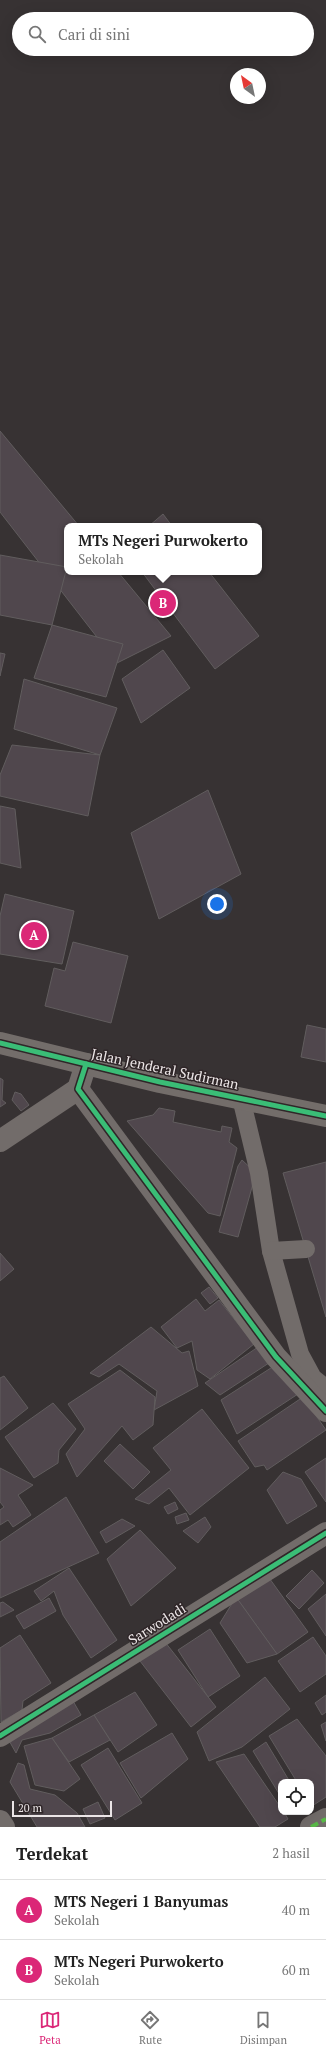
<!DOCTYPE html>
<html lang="id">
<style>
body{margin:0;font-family:"PT Serif",serif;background:#f6f6f6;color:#222}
.controls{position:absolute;right:12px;bottom:12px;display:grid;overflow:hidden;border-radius:8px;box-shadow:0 4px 16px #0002}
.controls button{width:36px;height:36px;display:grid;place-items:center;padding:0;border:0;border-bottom:1px solid #e0e0e0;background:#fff;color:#222;font:20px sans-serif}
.compass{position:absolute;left:230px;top:68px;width:36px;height:36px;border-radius:50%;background:#fff;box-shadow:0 4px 16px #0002;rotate:327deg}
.scale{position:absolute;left:12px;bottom:10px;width:100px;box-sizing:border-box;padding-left:4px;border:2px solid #ebe5e6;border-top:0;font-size:11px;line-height:14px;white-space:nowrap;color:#ebe5e6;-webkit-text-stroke:3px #2f2628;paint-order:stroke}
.you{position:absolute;left:217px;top:904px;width:14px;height:14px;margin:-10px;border:3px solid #fff;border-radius:50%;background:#1a73e8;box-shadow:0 0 0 6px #1a73e833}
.badge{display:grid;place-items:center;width:26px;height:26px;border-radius:50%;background:#db2777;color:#fff;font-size:13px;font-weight:700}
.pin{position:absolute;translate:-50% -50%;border:2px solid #fff;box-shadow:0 1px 4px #0006}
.popup{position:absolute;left:64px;top:523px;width:198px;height:52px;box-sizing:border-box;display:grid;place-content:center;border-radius:8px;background:#fff;filter:drop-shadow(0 1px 3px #0005);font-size:13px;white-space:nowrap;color:#767676}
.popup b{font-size:15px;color:#222}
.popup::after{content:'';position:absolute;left:50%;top:100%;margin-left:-8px;border:8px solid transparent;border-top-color:#fff}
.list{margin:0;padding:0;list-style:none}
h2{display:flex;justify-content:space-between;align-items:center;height:52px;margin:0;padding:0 16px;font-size:17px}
h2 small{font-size:13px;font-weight:400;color:#767676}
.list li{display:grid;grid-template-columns:26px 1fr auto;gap:12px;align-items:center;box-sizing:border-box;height:60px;padding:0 16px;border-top:1px solid #e0e0e0}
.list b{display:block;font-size:15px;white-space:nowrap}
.list p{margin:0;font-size:13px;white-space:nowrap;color:#767676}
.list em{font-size:13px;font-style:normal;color:#767676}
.icon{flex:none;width:22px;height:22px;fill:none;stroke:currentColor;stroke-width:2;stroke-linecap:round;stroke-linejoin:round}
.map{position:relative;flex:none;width:326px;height:1827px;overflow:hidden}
.search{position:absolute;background:#fff;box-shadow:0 4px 16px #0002;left:12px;right:12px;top:12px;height:44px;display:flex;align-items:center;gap:10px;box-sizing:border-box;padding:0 14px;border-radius:22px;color:#767676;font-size:15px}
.sheet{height:172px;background:#fff}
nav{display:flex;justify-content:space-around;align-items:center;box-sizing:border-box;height:56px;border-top:1px solid #e0e0e0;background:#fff;font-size:11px;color:#767676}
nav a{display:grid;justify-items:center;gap:2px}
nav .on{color:#db2777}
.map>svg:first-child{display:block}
.building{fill:#50474d;stroke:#615d5e}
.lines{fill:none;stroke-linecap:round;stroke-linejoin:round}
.lane{stroke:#726c6a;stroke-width:18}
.street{stroke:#726c6a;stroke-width:22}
.primary{stroke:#736d6a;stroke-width:22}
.quiet{stroke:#58b947;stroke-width:4;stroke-dasharray:8 4;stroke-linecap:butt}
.cycleway-casing{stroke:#2f2628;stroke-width:8}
.cycleway{stroke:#3abd76;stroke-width:5}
.labels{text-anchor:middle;stroke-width:3;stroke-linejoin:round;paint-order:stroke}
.street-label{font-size:14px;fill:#ebe5e6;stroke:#2f2628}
</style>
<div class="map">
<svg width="326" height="1827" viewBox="0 0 326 1827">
<rect width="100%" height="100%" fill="#373233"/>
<!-- building -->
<g class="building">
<polygon points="0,431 79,526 67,526 67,572 118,572 171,636 117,663 0,512"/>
<polygon points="163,514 172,526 149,526"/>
<polygon points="0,555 67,567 52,625 0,615"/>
<polygon points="142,572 209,572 259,636 215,669"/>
<polygon points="52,625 123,644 106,697 34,678"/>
<polygon points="163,650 190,688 141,723 122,679"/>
<polygon points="0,653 5,654 0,676"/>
<polygon points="24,679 117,708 100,755 14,729"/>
<polygon points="12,745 100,755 88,816 0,796 0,775"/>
<polygon points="208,790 241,874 159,919 131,833"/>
<polygon points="0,806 15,809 21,868 0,863"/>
<polygon points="5,894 74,911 62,964 0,954 0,916"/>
<polygon points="73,942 128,956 111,1023 45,1006 54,968 65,971"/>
<polygon points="307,1025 326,1029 326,1062 301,1057"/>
<polygon points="0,1078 3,1080 2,1100 6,1103 0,1107"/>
<polygon points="15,1092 21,1094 29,1105 21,1111 12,1100"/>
<polygon points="159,1108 175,1111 173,1122 221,1132 222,1126 232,1128 229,1142 237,1148 220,1216 208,1213 127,1121 153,1115"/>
<polygon points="242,1160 256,1173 238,1237 219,1232 238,1166"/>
<polygon points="326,1162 326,1317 283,1173"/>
<polygon points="0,1253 14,1269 0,1281"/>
<polygon points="209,1287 218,1298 210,1304 201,1293"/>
<polygon points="196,1299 205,1311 219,1300 254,1344 210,1379 197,1370 192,1341 177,1348 161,1327"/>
<polygon points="151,1327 182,1353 189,1351 198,1386 154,1410 157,1391 119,1364 99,1377 90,1373"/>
<polygon points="261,1345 272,1361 220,1395 205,1383"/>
<polygon points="274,1366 298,1394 237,1434 221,1400"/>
<polygon points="120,1370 155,1397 153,1425 133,1440 122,1426 77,1477 66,1454 85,1429 68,1404"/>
<polygon points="4,1376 28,1408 0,1430 0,1378"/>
<polygon points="303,1397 326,1430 267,1470 264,1465 255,1467 238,1441"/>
<polygon points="53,1403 76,1429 59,1450 58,1463 34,1478 5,1437"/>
<polygon points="202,1409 249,1468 190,1515 169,1488 149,1504 135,1499 171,1470 153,1448"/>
<polygon points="120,1444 150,1472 133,1489 104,1461"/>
<polygon points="326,1458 326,1502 305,1472"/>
<polygon points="0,1468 33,1485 18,1495 31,1515 13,1527 8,1520 0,1525 0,1510 4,1507 0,1502"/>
<polygon points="283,1472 301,1479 317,1506 287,1524 267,1490"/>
<polygon points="66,1497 99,1553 0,1598 0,1542"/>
<polygon points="175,1502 178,1509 168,1514 164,1507"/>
<polygon points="186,1513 189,1520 177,1524 175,1517"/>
<polygon points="205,1517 211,1527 198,1543 183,1531"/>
<polygon points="122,1519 135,1526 106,1543 100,1532"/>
<polygon points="140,1530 176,1568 131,1606 107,1559"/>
<polygon points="69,1568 117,1640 91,1658 63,1615 54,1591 41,1601 34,1591"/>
<polygon points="312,1570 324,1583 299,1609 286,1596"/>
<polygon points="267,1575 308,1632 277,1654 236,1597"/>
<polygon points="326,1594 326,1636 308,1609"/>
<polygon points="236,1597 277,1654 247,1663 220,1623"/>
<polygon points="49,1598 56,1611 24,1629 16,1616"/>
<polygon points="3,1602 14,1610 0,1617 0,1603"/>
<polygon points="210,1629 240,1676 208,1697 178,1650"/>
<polygon points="20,1635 51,1683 23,1701 22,1710 1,1722 0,1648"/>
<polygon points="313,1637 326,1656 326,1674 300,1692 278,1661"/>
<polygon points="165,1642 216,1707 191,1727 140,1661"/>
<polygon points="265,1677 290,1709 242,1747 209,1761 197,1732"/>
<polygon points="135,1692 157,1725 118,1752 94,1715"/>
<polygon points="326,1695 326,1712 322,1715 315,1703"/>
<polygon points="73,1701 81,1715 50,1733 22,1740 16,1753 7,1737"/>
<polygon points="94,1715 110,1740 69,1762 52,1738"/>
<polygon points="297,1719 326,1756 326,1797 312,1806 311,1782 297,1782 269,1736"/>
<polygon points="326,1722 326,1741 321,1725"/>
<polygon points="172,1733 188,1759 141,1798 120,1763"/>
<polygon points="52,1738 80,1779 64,1791 35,1785 24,1746"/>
<polygon points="266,1742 290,1782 281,1782 281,1797 253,1751"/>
<polygon points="108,1748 142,1803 115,1820 81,1765"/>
<polygon points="244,1754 281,1808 281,1812 284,1812 288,1819 275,1827 260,1827 216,1762"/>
<polygon points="18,1763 24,1765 30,1789 55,1795 77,1813 85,1827 37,1827 10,1782"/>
<polygon points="98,1802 105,1818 90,1824 83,1809"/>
</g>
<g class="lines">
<!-- lane -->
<g class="lane">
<polyline points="241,1098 259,1173 271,1251 300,1354 313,1378 326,1388"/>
<polyline points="271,1251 306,1249"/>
</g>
<!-- street -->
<g class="street">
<polyline points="86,1064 78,1089 276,1357 326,1411"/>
<polyline points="0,1141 78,1089"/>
<polyline points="0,1736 326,1533"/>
<polyline points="0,1821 4,1827"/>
<polyline points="311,1827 326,1819"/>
</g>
<!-- primary -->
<polyline class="primary" points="0,1043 160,1082 326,1116"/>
<!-- quiet -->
<polyline class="quiet" points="311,1827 326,1819"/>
<defs>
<g id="cycleway">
<polyline points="0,1043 160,1082 326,1116"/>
<polyline points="86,1064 78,1089 276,1357 326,1411"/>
<polyline points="0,1736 326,1533"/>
</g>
</defs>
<!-- cycleway casing -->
<use href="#cycleway" class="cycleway-casing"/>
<!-- cycleway -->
<use href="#cycleway" class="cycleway"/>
</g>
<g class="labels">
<!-- street labels -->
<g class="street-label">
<text transform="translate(165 1069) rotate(12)" y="5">Jalan Jenderal Sudirman</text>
<text transform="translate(157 1624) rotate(-32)" y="5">Sarwodadi</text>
</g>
</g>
</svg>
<div class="controls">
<button><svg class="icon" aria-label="locate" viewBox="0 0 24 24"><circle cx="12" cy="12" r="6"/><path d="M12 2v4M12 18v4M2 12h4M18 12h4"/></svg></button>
</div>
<svg class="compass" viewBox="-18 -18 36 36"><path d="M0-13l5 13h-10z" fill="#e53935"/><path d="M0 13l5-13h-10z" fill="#767676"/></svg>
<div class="scale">20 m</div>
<div class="you"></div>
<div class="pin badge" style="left:34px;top:935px">A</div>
<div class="pin badge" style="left:163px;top:603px">B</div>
<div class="popup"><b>MTs Negeri Purwokerto</b>Sekolah</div>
<div class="search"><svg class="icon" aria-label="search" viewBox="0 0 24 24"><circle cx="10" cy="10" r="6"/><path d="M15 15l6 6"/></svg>Cari di sini</div>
</div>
<section class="sheet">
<h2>Terdekat<small>2 hasil</small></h2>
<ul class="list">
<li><span class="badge">A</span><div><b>MTS Negeri 1 Banyumas</b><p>Sekolah</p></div><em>40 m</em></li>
<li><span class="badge">B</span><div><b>MTs Negeri Purwokerto</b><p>Sekolah</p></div><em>60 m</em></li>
</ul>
</section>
<nav>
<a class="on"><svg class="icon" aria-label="map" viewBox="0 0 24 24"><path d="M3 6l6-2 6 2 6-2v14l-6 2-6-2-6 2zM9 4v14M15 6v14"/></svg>Peta</a>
<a><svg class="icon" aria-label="directions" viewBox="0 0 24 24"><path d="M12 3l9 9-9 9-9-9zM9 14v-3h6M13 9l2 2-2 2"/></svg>Rute</a>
<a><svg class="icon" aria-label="saved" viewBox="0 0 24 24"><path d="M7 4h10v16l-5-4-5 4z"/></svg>Disimpan</a>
</nav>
